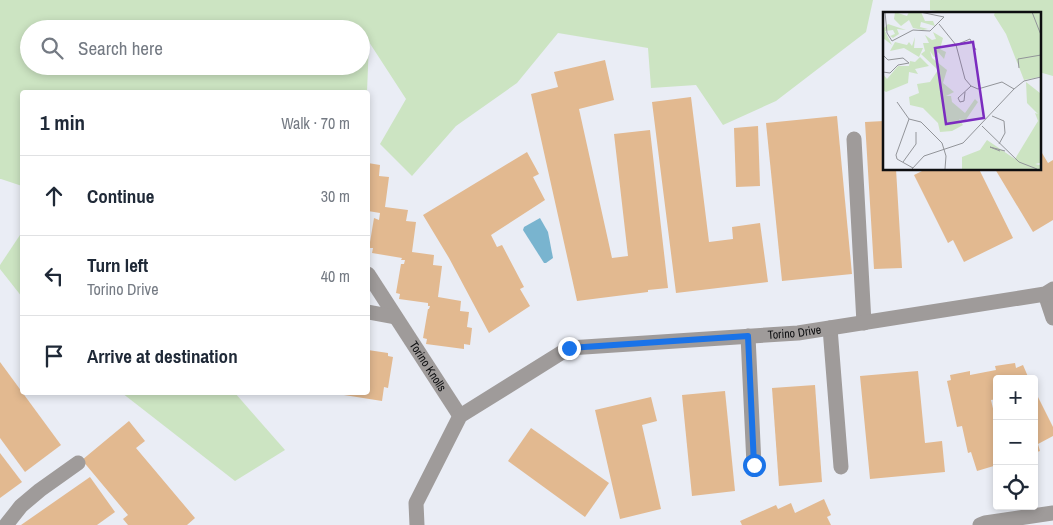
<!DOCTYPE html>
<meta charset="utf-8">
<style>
body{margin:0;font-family:"Archivo Narrow",sans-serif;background:#f2f2f3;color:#1f2937}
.controls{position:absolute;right:15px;bottom:15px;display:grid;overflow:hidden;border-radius:5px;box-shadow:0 2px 8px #0003}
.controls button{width:45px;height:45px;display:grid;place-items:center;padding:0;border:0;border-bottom:1px solid #e0e1e3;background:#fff;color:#1f2937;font:25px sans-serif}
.stop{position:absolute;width:15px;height:15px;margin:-11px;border:4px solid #1a73e8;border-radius:50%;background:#fff}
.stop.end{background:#1a73e8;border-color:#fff;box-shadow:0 1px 5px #0008}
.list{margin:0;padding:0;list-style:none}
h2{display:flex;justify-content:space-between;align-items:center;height:65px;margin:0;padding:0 20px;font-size:21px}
h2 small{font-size:16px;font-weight:400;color:#747a83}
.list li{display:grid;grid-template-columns:32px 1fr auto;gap:15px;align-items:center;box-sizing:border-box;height:80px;padding:0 20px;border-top:1px solid #e0e1e3}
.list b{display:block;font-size:19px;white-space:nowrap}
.list p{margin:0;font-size:16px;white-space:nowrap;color:#747a83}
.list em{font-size:16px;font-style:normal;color:#747a83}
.icon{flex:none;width:28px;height:28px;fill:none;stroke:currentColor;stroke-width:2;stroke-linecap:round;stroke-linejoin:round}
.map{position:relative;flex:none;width:1053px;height:525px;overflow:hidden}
.search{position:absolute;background:#fff;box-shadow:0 2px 8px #0003;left:20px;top:20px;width:350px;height:55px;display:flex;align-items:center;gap:12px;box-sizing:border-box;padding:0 18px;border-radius:28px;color:#747a83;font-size:19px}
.panel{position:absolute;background:#fff;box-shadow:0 2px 8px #0003;left:20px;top:90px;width:350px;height:305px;border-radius:5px}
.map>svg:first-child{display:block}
.green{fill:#cce4c2;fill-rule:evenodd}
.water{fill:#79b4cf}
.building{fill:#e2b990}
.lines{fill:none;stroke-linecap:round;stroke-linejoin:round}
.minor{stroke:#9f9b9a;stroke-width:15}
.route{stroke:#1a73e8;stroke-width:6}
.labels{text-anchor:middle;stroke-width:4;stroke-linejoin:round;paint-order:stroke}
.street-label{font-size:12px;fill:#0d0e10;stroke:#f9fbfe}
.inset-road{fill:none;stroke:#929499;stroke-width:1}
.view{fill:#7b2cbf;fill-opacity:0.15;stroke:#7b2cbf;stroke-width:2.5}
.inset-edge{fill:none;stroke:#0d0e10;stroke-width:2.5}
</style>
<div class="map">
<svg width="1053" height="525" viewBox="0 0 1053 525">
<rect width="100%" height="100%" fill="#eaedf5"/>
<!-- green -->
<g class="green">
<path d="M0 0H873L866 32 776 101 723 125 696 85 651 88 648 48 558 33 517 83 456 126 412 176 380 144 406 99 369 42 367 92H22V186L1 179H0ZM29 29H361V66H29Z"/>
<polygon points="930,0 1053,0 1053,76 1039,72 1039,14 958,14 930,10"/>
<polygon points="22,232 22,297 0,269 0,265"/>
<polygon points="122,393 235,393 285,450 235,481"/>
</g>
<!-- water -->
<polygon class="water" points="540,218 548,232 553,258 546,263 544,263 523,230 524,227"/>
<!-- building -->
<g class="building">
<polygon points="605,60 614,100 579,109 612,258 628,256 614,134 650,130 668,288 648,290 648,292 577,301 531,94 558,87 554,72"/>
<polygon points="691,97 709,242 733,239 732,227 760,223 768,282 676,293 652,102"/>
<polygon points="837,116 852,274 782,281 766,123"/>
<polygon points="884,121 884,169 896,169 902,268 874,269 865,122"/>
<polygon points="758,126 760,186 736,187 734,128"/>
<polygon points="1039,148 1048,163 1053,160 1053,220 1033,232 995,169 1039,169"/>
<polygon points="527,152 539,174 533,177 545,200 491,235 497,247 502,245 524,287 520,289 530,306 489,333 449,258 423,215"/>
<polygon points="368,163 380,165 379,176 389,177 385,207 408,210 406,221 416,222 412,252 434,255 433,265 442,266 438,297 461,301 460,311 469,312 467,327 472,328 470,345 464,344 464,349 426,344 427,339 423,338 428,309 429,309 430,306 428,306 428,303 399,299 400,294 396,293 401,264 404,264 405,260 401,260 402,258 372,253 373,248 369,248 374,218 379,220 380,213 368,211"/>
<polygon points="926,169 979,169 1013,238 964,262 953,240 948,243 914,175"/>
<polygon points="368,350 388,353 388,356 393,357 388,388 384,387 382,401 344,395 344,392 368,392"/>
<polygon points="0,362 61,445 25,472 0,438"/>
<polygon points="1015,363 1016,368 1023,365 1029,379 997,379 997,399 991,400 997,426 997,465 977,471 971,452 968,453 962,426 957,427 947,381 951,380 950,375 970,371 970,375 996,370 995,366"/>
<polygon points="918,371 925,443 942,441 945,472 870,479 860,376"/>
<polygon points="815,385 822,482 779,486 772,388"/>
<polygon points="1034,389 1053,427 1053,436 1038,444 1040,451 1034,453"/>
<polygon points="725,391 735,491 692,496 682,395"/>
<polygon points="651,397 657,421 642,425 661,509 620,519 595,410"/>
<polygon points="129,421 145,441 136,448 195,518 187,525 128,525 123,519 128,515 82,460"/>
<polygon points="531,428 609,483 585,517 508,461"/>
<polygon points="0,453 22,482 0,498"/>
<polygon points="90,477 115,512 97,525 21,525"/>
<polygon points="824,499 831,515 827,517 831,525 742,525 740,521 776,505 778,509 791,503 795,513"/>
</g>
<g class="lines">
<!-- minor -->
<g class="minor">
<polyline points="854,139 864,323"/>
<path id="s1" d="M368 274 460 416"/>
<polyline points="1045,294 1053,318"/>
<polyline points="368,312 395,317"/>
<polyline points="830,328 841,467"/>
<polyline points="748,336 754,465"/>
<polyline points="6,525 21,506 40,490 78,463"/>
<path id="s2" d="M417 525 416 503 460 416 569 348 798 333 1045 294 1053 289"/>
<polyline points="980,525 985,523 1053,513"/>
</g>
</g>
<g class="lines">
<!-- route -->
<polyline class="route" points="569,348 748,336 754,465"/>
</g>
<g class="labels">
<!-- street labels -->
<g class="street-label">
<text dy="4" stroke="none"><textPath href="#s2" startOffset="474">Torino Drive</textPath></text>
<text dy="4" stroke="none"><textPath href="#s1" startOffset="110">Torino Knolls</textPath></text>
</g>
</g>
<!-- overview -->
<g transform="translate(883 12)">
<rect width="158" height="158" fill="#eaedf5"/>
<path d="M12 0 24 4 26 0H38L42 9H50L52 14 38 10 37 15 45 17 40 18 30 16 26 8 18 14 11 7ZM112 0H157V65L141 68 123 22 111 3ZM5 12 23 18 14 17 16 22 10 26 7 24 12 22 10 18 2 19 9 33 0 26V17ZM50 20 60 26 57 37 63 40 61 47 55 40 54 45H51L47 39 49 46 64 58 60 71 71 80 63 84H68L69 90 82 101 92 87 95 90 82 109 76 107 80 113 69 119 57 120 55 111 40 96 27 93 26 85 36 81 34 72 47 70 55 58 38 42 42 39 40 31H46L42 23 49 28 53 27ZM32 25 31 36H40L36 45 21 36 7 39 12 30 24 33 26 30 29 34ZM37 45 46 54 32 57 35 62 26 60 25 71 3 80 0 78V62L4 67 15 54H26L27 49 32 50ZM143 70 157 81V151L152 152 157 153V157H79V145L97 138 104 128 132 147 155 109 152 101 155 102 144 91Z" fill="#cce4c2"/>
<path class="inset-road" d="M2 0 4 21 9 29 30 18 47 19 61 5M37 0 61 5M149 0 158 23M56 12 73 33 82 67 88 74 95 77 119 70 131 77M73 33 87 27 93 38M0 43 5 48 20 46 26 51 15 53 7 61 0 60M136 56 135 47 158 43M82 80 81 89 77 90 75 86 88 74M14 90 26 107M109 104 121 109 122 121 116 132M99 114 136 150 154 157M117 139 107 135 122 139M20 150 33 132V120M30 156 14 147 13 143 26 107 38 110 59 131 63 144 62 157M29 157 41 144 80 131 131 77 141 69 158 65"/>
<path class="view" d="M90 30 101 106 63 112 52 36Z"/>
<rect width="158" height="158" class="inset-edge"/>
</g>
</svg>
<div class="controls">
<button>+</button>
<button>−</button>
<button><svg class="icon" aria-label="locate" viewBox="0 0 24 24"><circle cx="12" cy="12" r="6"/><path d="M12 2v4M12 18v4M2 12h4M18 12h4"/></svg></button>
</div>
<div class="stop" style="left:754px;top:465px"></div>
<div class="stop end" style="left:569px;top:348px"></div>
<div class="search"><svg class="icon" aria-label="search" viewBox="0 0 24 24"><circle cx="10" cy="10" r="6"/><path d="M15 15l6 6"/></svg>Search here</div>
<section class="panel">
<h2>1 min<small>Walk · 70 m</small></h2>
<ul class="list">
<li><svg class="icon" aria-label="ahead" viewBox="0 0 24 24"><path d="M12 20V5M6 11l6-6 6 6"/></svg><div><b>Continue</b></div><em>30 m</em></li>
<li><svg class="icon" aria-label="left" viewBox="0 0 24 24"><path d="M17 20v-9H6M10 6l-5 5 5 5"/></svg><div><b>Turn left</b><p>Torino Drive</p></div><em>40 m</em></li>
<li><svg class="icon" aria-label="arrive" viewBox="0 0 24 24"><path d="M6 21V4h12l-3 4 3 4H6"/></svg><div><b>Arrive at destination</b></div></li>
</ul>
</section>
</div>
